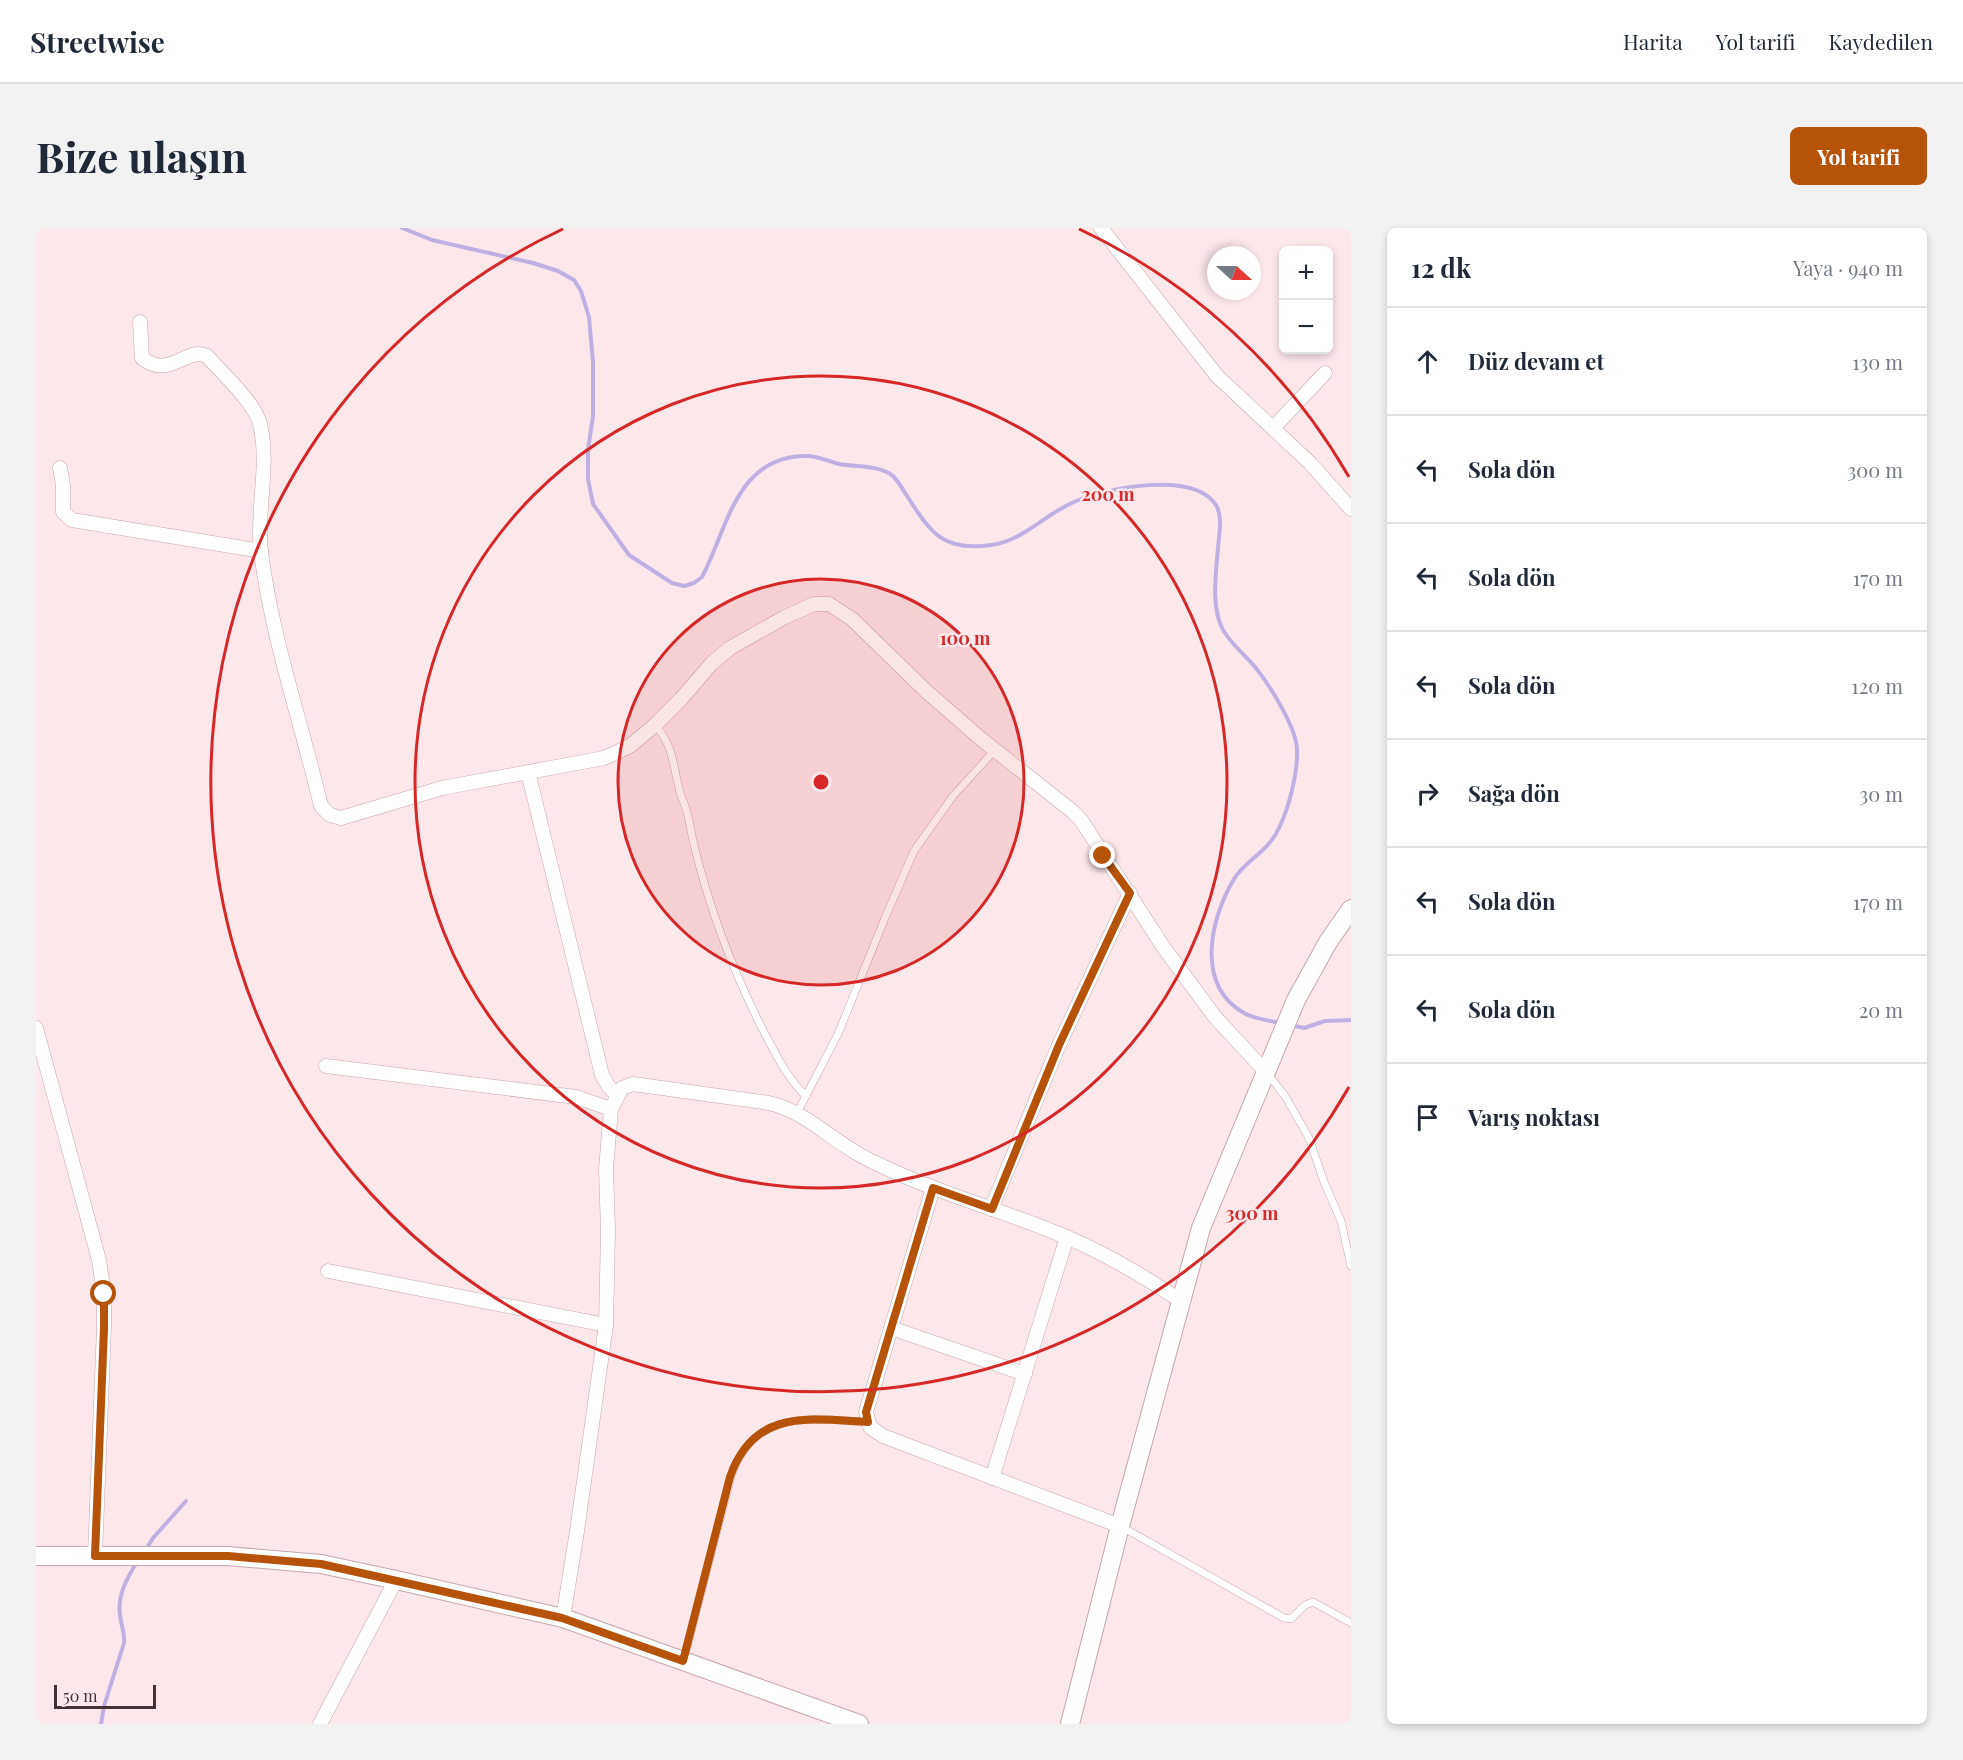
<!DOCTYPE html>
<html lang="tr">
<meta charset="utf-8">
<style>
body{margin:0;font-family:"Playfair Display",serif;background:#f2f2f3;color:#1f2937}
.controls{position:absolute;right:18px;top:18px;display:grid;overflow:hidden;border-radius:9px;box-shadow:0 3px 9px #0003}
.controls button{width:54px;height:54px;display:grid;place-items:center;padding:0;border:0;border-bottom:2px solid #e0e1e3;background:#fff;color:#1f2937;font:30px sans-serif}
.compass{position:absolute;left:1171px;top:18px;width:54px;height:54px;border-radius:50%;background:#fff;box-shadow:0 3px 9px #0003;rotate:111deg}
.scale{position:absolute;left:18px;bottom:15px;width:102px;box-sizing:border-box;padding-left:6px;border:3px solid #403235;border-top:0;font-size:16px;line-height:21px;white-space:nowrap;color:#403235;-webkit-text-stroke:4px #fce7eb;paint-order:stroke}
.stop{position:absolute;width:18px;height:18px;margin:-14px;border:4px solid #b45309;border-radius:50%;background:#fff}
.stop.end{background:#b45309;border-color:#fff;box-shadow:0 2px 6px #0008}
.list{margin:0;padding:0;list-style:none}
h2{display:flex;justify-content:space-between;align-items:center;height:78px;margin:0;padding:0 24px;font-size:26px}
h2 small{font-size:20px;font-weight:400;color:#747a83}
.list li{display:grid;grid-template-columns:39px 1fr auto;gap:18px;align-items:center;box-sizing:border-box;height:108px;padding:0 24px;border-top:2px solid #e0e1e3}
.list b{display:block;font-size:22px;white-space:nowrap}
.list em{font-size:20px;font-style:normal;color:#747a83}
.icon{flex:none;width:33px;height:33px;fill:none;stroke:currentColor;stroke-width:2;stroke-linecap:round;stroke-linejoin:round}
.map{position:relative;flex:none;width:1315px;height:1496px;overflow:hidden;border-radius:9px}
header{display:flex;align-items:center;gap:36px;box-sizing:border-box;height:84px;padding:0 30px;background:#fff;border-bottom:2px solid #e0e1e3}
header strong{font-size:28px}
nav{display:flex;gap:33px;margin-inline-start:auto;font-size:21px}
.intro{display:flex;align-items:center;justify-content:space-between;box-sizing:border-box;height:144px;padding:0 36px}
h1{margin:0;font-size:42px}
.button{padding:15px 27px;border-radius:9px;background:#b45309;color:#fff;font-size:21px;font-weight:700}
main{display:flex;gap:36px;padding:0 36px}
aside{flex:1;background:#fff;border-radius:9px;box-shadow:0 3px 9px #0003}
.map>svg:first-child{display:block}
.lines{fill:none;stroke-linecap:round;stroke-linejoin:round}
.stream{stroke:#beb1e2;stroke-width:4}
.service-casing{stroke:#c7a6ad;stroke-width:8}
.minor-casing{stroke:#c7a6ad;stroke-width:15}
.tertiary-casing{stroke:#c7a6ad;stroke-width:20}
.service{stroke:#fff;stroke-width:7}
.minor{stroke:#fff;stroke-width:14}
.tertiary{stroke:#fff;stroke-width:18}
.route{stroke:#b45309;stroke-width:8}
.ring{fill:none;stroke:#d62828;stroke-width:3}
.centre{fill:#d62828;stroke:#fce7eb;stroke-width:3}
.ring-label{font-size:18px;text-anchor:middle;font-weight:bold;fill:#d62828;stroke:#fce7eb;stroke-width:5;stroke-linejoin:round;paint-order:stroke}
</style>
<header>
<strong>Streetwise</strong>
<nav><a>Harita</a><a>Yol tarifi</a><a>Kaydedilen</a></nav>
</header>
<div class="intro"><h1>Bize ulaşın</h1><a class="button">Yol tarifi</a></div>
<main>
<div class="map">
<svg width="1315" height="1496" viewBox="0 0 1315 1496">
<rect width="100%" height="100%" fill="#fce7eb"/>
<g class="lines">
<!-- stream -->
<g class="stream">
<path d="M366 0 396 12 497 35 522 43 538 52 545 63 553 89 557 134V188L552 222V251L557 276 593 327 636 355 648 358 658 355 666 349C692 300 700 226 773 228 783 229 793 233 803 236 819 239 844 237 857 248 863 254 867 262 871 268 895 305 907 324 955 317 987 313 1009 286 1038 274 1069 260 1157 242 1180 277 1187 289 1183 306 1182 320 1180 345 1175 377 1186 400 1193 414 1209 427 1219 439 1233 456 1260 499 1261 521 1262 544 1253 580 1243 600 1233 623 1209 633 1198 651 1174 691 1159 757 1208 785 1218 791 1232 792 1244 795"/>
<polyline points="1254,797 1268,800 1289,793 1315,792"/>
<polyline points="109,1323 117,1310 150,1273"/>
<path d="M65 1496 68 1478 88 1415C89 1404 85 1398 84 1387 81 1368 91 1350 101 1334"/>
</g>
<defs>
<g id="service">
<path d="M619 497C638 519 636 534 643 560 644 567 648 574 650 581 654 593 655 605 658 617 674 683 699 748 730 808 742 830 752 851 770 868"/>
<polyline points="1231,845 1249,868 1273,910 1288,954 1305,993 1315,1038"/>
<polyline points="761,885 802,806 849,690 878,623 917,568 959,522"/>
<polyline points="1086,1299 1248,1390 1255,1391 1269,1377 1277,1374 1315,1395"/>
<path d="M648 1431 695 1249C718 1180 773 1191 832 1194"/>
</g>
<g id="minor">
<polyline points="1065,0 1181,148 1274,235 1315,281"/>
<path d="M104 94 106 130C134 152 150 118 171 128 185 144 220 176 224 196 234 238 220 282 225 324 236 411 265 493 285 578L294 587 305 590 406 560 568 530 594 518 619 497 645 471 676 435 694 420 749 389 778 376H793L816 391 890 463 945 511 1036 583 1045 592 1128 720 1179 789 1229 843"/>
<polyline points="1237,200 1289,145"/>
<polyline points="24,240 27,257 27,284 36,292 225,323"/>
<polyline points="492,544 566,847 573,859 581,867"/>
<polyline points="0,800 63,1032 68,1066 68,1099 59,1327"/>
<polyline points="290,838 540,869 575,881"/>
<polyline points="897,960 830,1184 834,1199 847,1208 1084,1298"/>
<polyline points="955,981 1023,817 1094,665"/>
<polyline points="292,1043 570,1097"/>
<polyline points="855,1100 989,1146"/>
<polyline points="956,1250 1031,1009"/>
<path d="M527 1390 541 1303 570 1097 572 1003 570 941 575 881 586 860 597 856 733 875C767 883 790 907 819 924 828 930 838 934 848 939 906 967 970 983 1030 1009 1071 1026 1109 1049 1145 1073"/>
<polyline points="284,1496 360,1352"/>
</g>
<g id="tertiary">
<polyline points="0,1328 192,1328 285,1336 360,1352 527,1390 823,1496"/>
<polyline points="1034,1496 1084,1298 1165,1000 1260,772 1292,714 1315,681"/>
</g>
</defs>
<!-- service casing -->
<use href="#service" class="service-casing"/>
<!-- minor casing -->
<use href="#minor" class="minor-casing"/>
<!-- tertiary casing -->
<use href="#tertiary" class="tertiary-casing"/>
<!-- service -->
<use href="#service" class="service"/>
<!-- minor -->
<use href="#minor" class="minor"/>
<!-- tertiary -->
<use href="#tertiary" class="tertiary"/>
</g>
<g class="lines">
<!-- route -->
<path class="route" d="M68 1066V1100L59 1328H192L285 1336 526 1390 647 1433 694 1249C718 1180 773 1191 832 1194L830 1184 897 960 956 981 1023 817 1094 665 1067 628"/>
</g>
<!-- distance rings -->
<circle cx="785" cy="554" r="203" fill="#d62828" fill-opacity=".12"/>
<g class="ring">
<circle cx="785" cy="554" r="203"/>
<circle cx="785" cy="554" r="406"/>
<path d="M1313 859A610 610 0 1 1 527 1M1043 1A610 610 0 0 1 1313 249"/>
</g>
<circle cx="785" cy="554" r="9" class="centre"/>
<g class="ring-label">
<text x="1072" y="273">200 m</text>
<text x="929" y="417">100 m</text>
<text x="1216" y="992">300 m</text>
</g>
</svg>
<div class="controls">
<button>+</button>
<button>−</button>
</div>
<svg class="compass" viewBox="-18 -18 36 36"><path d="M0-13l5 13h-10z" fill="#e53935"/><path d="M0 13l5-13h-10z" fill="#747a83"/></svg>
<div class="scale">50 m</div>
<div class="stop" style="left:68px;top:1066px"></div>
<div class="stop end" style="left:1067px;top:628px"></div>
</div>
<aside>
<h2>12 dk<small>Yaya · 940 m</small></h2>
<ul class="list">
<li><svg class="icon" aria-label="ahead" viewBox="0 0 24 24"><path d="M12 20V5M6 11l6-6 6 6"/></svg><div><b>Düz devam et</b></div><em>130 m</em></li>
<li><svg class="icon" aria-label="left" viewBox="0 0 24 24"><path d="M17 20v-9H6M10 6l-5 5 5 5"/></svg><div><b>Sola dön</b></div><em>300 m</em></li>
<li><svg class="icon" aria-label="left" viewBox="0 0 24 24"><path d="M17 20v-9H6M10 6l-5 5 5 5"/></svg><div><b>Sola dön</b></div><em>170 m</em></li>
<li><svg class="icon" aria-label="left" viewBox="0 0 24 24"><path d="M17 20v-9H6M10 6l-5 5 5 5"/></svg><div><b>Sola dön</b></div><em>120 m</em></li>
<li><svg class="icon" aria-label="right" viewBox="0 0 24 24"><path d="M7 20v-9h11M14 6l5 5-5 5"/></svg><div><b>Sağa dön</b></div><em>30 m</em></li>
<li><svg class="icon" aria-label="left" viewBox="0 0 24 24"><path d="M17 20v-9H6M10 6l-5 5 5 5"/></svg><div><b>Sola dön</b></div><em>170 m</em></li>
<li><svg class="icon" aria-label="left" viewBox="0 0 24 24"><path d="M17 20v-9H6M10 6l-5 5 5 5"/></svg><div><b>Sola dön</b></div><em>20 m</em></li>
<li><svg class="icon" aria-label="arrive" viewBox="0 0 24 24"><path d="M6 21V4h12l-3 4 3 4H6"/></svg><div><b>Varış noktası</b></div></li>
</ul>
</aside>
</main>
